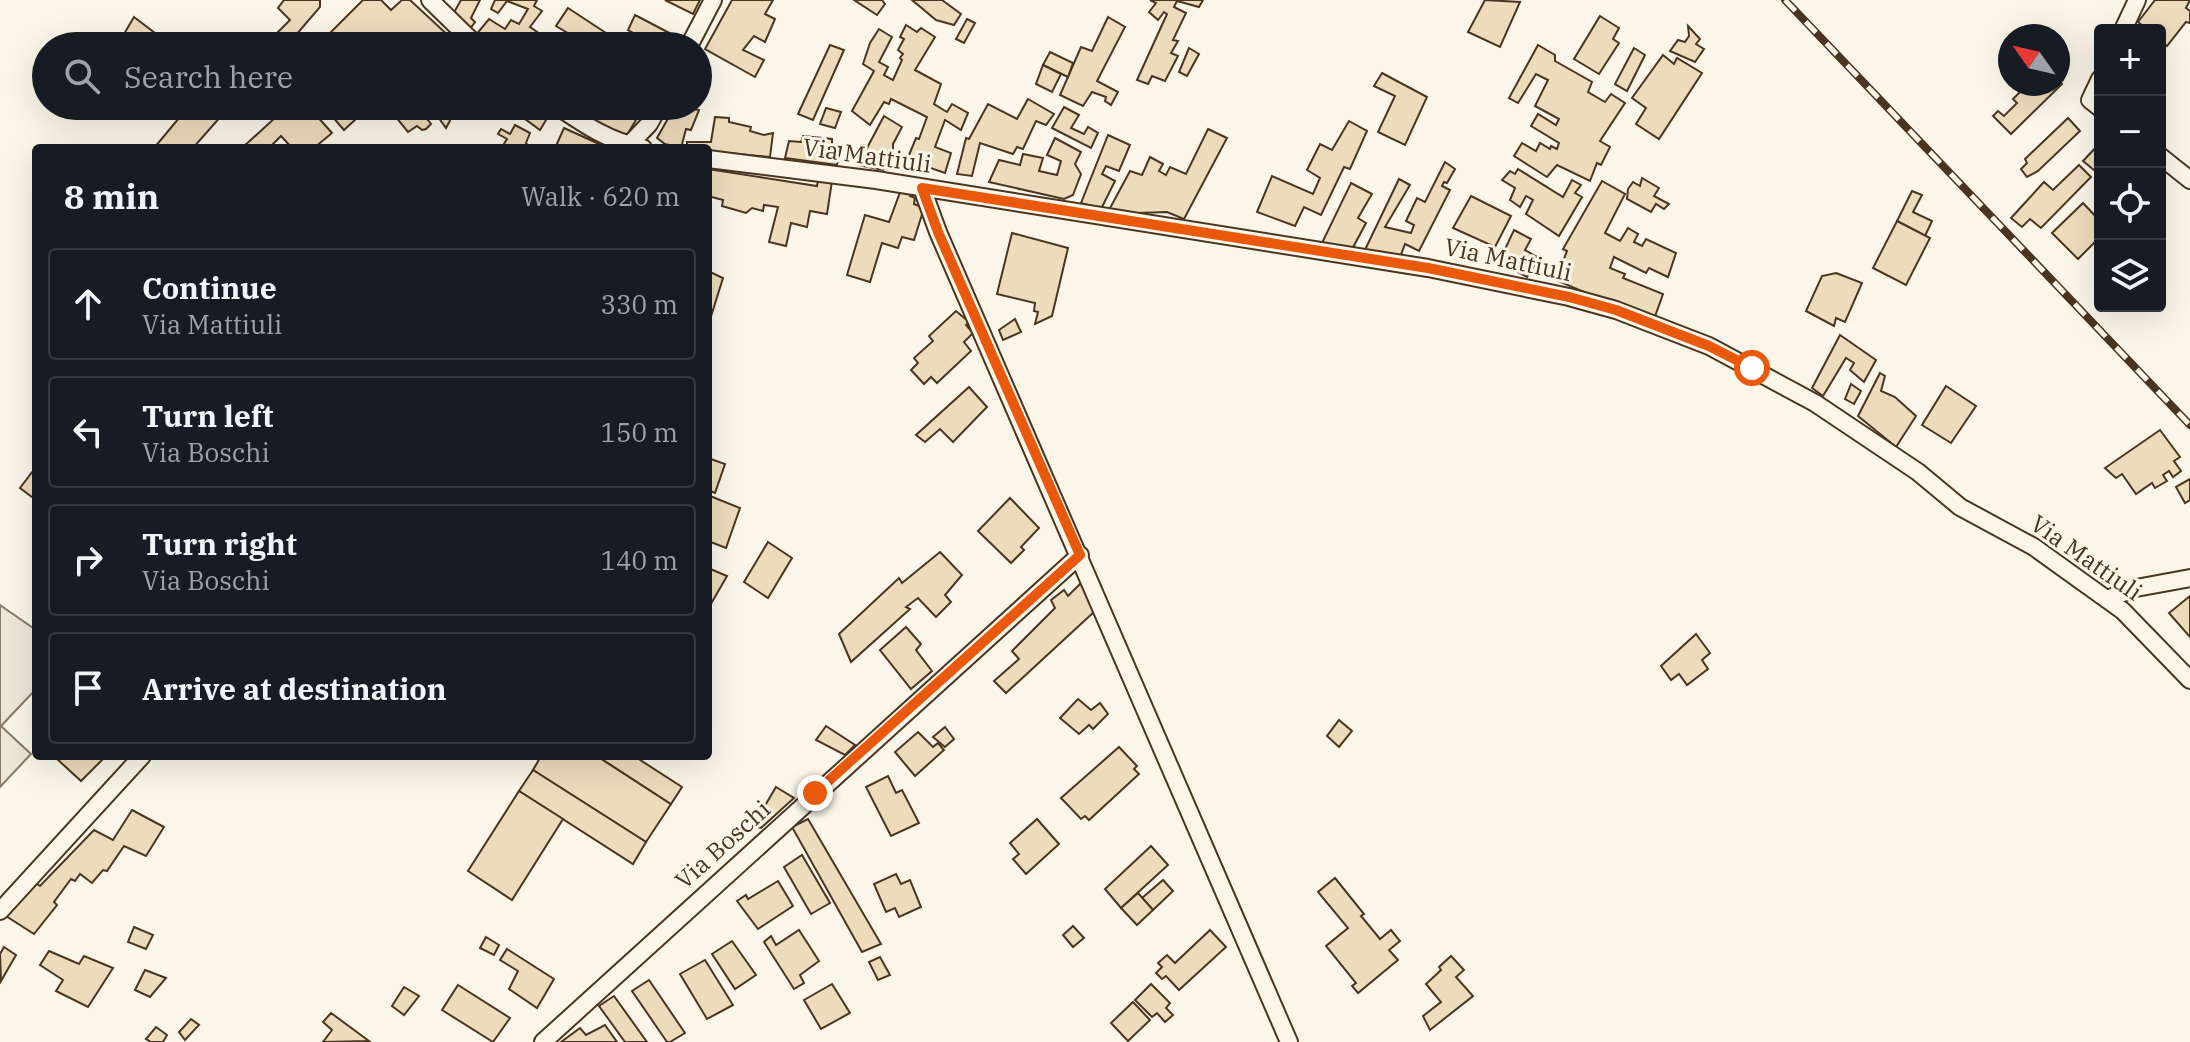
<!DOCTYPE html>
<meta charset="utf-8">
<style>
body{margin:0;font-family:"IBM Plex Serif",serif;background:#20242c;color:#f1f3f6}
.controls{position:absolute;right:24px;top:24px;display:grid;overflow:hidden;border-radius:8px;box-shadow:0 8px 32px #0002}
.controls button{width:72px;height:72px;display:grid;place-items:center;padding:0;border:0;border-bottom:2px solid #363941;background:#171b24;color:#f1f3f6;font:40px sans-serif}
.compass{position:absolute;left:1998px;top:24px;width:72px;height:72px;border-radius:50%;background:#171b24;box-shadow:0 8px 32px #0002;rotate:304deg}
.stop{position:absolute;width:24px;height:24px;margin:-18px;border:6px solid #ea580c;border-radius:50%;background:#fff}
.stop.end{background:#ea580c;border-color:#fff;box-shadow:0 2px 8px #0008}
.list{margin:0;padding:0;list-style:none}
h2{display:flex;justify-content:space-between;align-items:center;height:104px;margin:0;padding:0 32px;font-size:34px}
h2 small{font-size:26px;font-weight:400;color:#9ea1a6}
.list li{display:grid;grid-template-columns:52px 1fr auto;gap:24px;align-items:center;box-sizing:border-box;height:112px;margin:0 16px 16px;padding:0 16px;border:2px solid #363941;border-radius:8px}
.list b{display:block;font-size:30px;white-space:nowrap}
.list p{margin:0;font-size:26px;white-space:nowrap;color:#9ea1a6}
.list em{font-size:26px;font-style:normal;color:#9ea1a6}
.icon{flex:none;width:44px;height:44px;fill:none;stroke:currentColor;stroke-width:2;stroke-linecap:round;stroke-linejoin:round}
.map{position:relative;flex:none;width:2190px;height:1042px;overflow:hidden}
.search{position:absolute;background:#171b24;box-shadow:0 8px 32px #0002;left:32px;top:32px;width:680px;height:88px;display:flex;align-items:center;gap:20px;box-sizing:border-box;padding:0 28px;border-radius:44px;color:#9ea1a6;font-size:30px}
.panel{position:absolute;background:#171b24;box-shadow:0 8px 32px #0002;left:32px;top:144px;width:680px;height:616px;border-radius:8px}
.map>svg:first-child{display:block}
.green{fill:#ede6d9;stroke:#887966;stroke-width:2}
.building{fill:#ecdcbc;stroke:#4a3520;stroke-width:2}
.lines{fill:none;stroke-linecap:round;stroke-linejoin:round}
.street-casing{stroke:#4a3520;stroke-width:20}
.street{stroke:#fbf6e9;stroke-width:16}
.rail-casing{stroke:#4a3520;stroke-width:8}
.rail{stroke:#fbf6e9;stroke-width:5;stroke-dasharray:15;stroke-linecap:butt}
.route{stroke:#ea580c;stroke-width:10}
.labels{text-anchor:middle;stroke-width:6;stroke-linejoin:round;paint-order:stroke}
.street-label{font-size:24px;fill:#4a3520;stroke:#fbf6e9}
</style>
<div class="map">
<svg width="2190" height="1042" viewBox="0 0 2190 1042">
<rect width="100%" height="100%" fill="#fbf6e9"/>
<!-- green -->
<polygon class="green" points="0,605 36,630 36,689 1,726 31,754 0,787"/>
<!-- building -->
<g class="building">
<polygon points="284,0 320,0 320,7 290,42 278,32 290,20 278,8"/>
<polygon points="363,0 381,0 391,10 402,0 410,0 451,38 444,46 408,46 404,43 401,46 386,46 388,44 374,33 361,46 317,46"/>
<polygon points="461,0 480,0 471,18 475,22 469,30 452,16"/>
<polygon points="495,0 537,0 534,6 542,11 530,27 546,38 540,46 488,46 475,36 489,19 505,29 511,20 519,24 528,9 507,1 498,13 491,9"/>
<polygon points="665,0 700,0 693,14"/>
<polygon points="732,0 773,0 765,14 775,19 765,42 754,36 743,50 764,60 755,77 705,49"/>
<polygon points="854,0 882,0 885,4 877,15"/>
<polygon points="912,0 942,0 961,14 954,25 936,20"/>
<polygon points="1150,0 1203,0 1199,7 1177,1 1174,7 1186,13 1173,40 1178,41 1171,53 1178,56 1165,81 1152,76 1148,84 1137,80 1167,14 1164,12 1158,20 1149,12 1156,3"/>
<polygon points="1485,0 1520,2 1500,47 1468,32"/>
<polygon points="2155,0 2190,0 2186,8 2190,11 2190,23 2186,22 2167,46 2160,40 2160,30 2148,30 2138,22"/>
<polygon points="568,8 606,33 598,46 564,46 571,35 556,26"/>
<polygon points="635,15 681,39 678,46 632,46 637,35 628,30"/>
<polygon points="1600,16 1619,28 1613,39 1619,43 1599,74 1574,59"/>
<polygon points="134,17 168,43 166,46 117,46"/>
<polygon points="1108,17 1125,27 1097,81 1118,92 1111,105 1105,101 1106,97 1092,92 1083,106 1060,95 1081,47 1092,51"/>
<polygon points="967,19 975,23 964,43 956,39"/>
<polygon points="906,25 917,32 921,28 935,37 915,70 941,84 934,104 947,112 952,104 968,113 961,130 945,120 935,147 951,153 945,173 907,160 916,138 919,139 927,117 891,99 889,104 884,102 870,125 852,111 874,71 863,64 870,43 879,29 892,37 879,62 888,67 884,75 893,80 902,60 900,58 903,54 898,50 904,39 900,37"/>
<polygon points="1688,26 1700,39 1696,44 1704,49 1695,62 1670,51 1678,40 1685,42 1689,36"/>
<polygon points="830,45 844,50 813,120 798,114"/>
<polygon points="1538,45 1555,55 1555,61 1592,82 1588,92 1605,102 1611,94 1625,103 1600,141 1610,147 1601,165 1597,163 1590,181 1557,165 1547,177 1514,156 1522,143 1536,151 1540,143 1550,149 1551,146 1557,149 1559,143 1531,126 1538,114 1556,125 1559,119 1535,106 1548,80 1536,74 1518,103 1509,98"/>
<polygon points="1189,48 1199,54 1187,76 1179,72"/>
<polygon points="1634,48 1645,55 1627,91 1615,84"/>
<polygon points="1050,52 1073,63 1068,77 1043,65"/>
<polygon points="1663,55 1674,64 1677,58 1702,73 1659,139 1636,124 1646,108 1632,98"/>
<polygon points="1043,65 1061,74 1052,92 1036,84"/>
<polygon points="1382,73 1427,97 1405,145 1378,132 1395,96 1374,86"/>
<polygon points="2058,80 2062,84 2011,134 1993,116 1998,111 2004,116 2017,103 2013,99 2028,84 2058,84"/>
<polygon points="1028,99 1054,114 1046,125 1036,121 1023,149 1017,147 1013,154 980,143 972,176 957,174 966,138 969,139 988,104 1017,119"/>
<polygon points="189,106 230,106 193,148 154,148"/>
<polygon points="288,106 308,106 332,133 314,148 292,148 281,136 269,148 242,148"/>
<polygon points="323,106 368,106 369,107 344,130"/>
<polygon points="396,106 428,106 435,113 427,119 431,124 426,129 422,130 417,126 408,132 391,111"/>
<polygon points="444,106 454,113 446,128 436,114"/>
<polygon points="529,106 535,106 549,115 540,130 521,116"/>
<polygon points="578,106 622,106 639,115 627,135 612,132 589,119 584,110"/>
<polygon points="675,106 699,110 691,130 686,129 681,148 665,144 657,138"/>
<polygon points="1064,107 1079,115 1071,128 1084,134 1088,127 1098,133 1091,148 1052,128"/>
<polygon points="826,108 841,112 835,128 820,124"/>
<polygon points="884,116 902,127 893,144 893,153 883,170 858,165"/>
<polygon points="715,117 729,118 729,122 751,127 750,131 764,135 773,133 770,157 708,151 708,148 687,148 687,142 711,142"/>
<polygon points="2068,118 2080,131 2038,171 2027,177 2021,169 2027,163 2025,159"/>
<polygon points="1349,121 1367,131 1350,169 1344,167 1321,215 1304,207 1295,226 1257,212 1272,176 1313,194 1320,178 1307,170 1320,144 1332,150"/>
<polygon points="515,125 530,133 526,143 530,148 502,147 507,139 498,134 501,129 510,134"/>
<polygon points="564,128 608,148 555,148"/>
<polygon points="1208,129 1227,138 1184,219 1167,212 1138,213 1137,217 1109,210 1130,171 1142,175 1150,157 1163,164 1159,171 1166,175 1170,167 1186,174"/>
<polygon points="1108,135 1130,145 1119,171 1106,166 1102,174 1115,181 1101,209 1081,203"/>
<polygon points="803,136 832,139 832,146 841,147 837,165 785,158 789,141 801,142"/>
<polygon points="1055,138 1081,152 1075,164 1081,174 1073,195 1064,199 989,182 999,160 1020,165 1023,154 1043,158 1039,171 1057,175 1061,161 1047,155"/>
<polygon points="2100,143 2100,166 2095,171 2083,161"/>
<polygon points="1445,162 1455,169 1447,183 1444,182 1442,186 1450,190 1419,251 1405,244 1399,260 1363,254 1399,179 1410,185 1385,227 1411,233 1414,225 1406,221 1417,198 1425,202"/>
<polygon points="2079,165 2091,177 2041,228 2030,219 2022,227 2011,218 2044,182 2053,190"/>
<polygon points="708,169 817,186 818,180 832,181 827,214 810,211 807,227 791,223 786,246 769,242 778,207 764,205 763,211 752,208 746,213 722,206 723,200 708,196"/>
<polygon points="1518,169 1563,197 1572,180 1581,185 1575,193 1582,197 1559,236 1526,214 1533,200 1526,196 1520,207 1510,200 1515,188 1502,180 1510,171 1515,174"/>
<polygon points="1642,178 1659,188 1654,196 1669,204 1664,209 1656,204 1651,212 1627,199 1628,189 1633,182 1640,186"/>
<polygon points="1602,181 1625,194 1605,233 1620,241 1628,228 1638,234 1634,242 1642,246 1646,239 1676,253 1668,277 1649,268 1646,273 1614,257 1610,268 1625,274 1623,278 1663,294 1653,322 1556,280 1567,251 1563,249"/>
<polygon points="1351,183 1372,194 1358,218 1366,223 1350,253 1321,245"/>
<polygon points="902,187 912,190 910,196 915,198 914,204 924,208 914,240 902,237 898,248 882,243 870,282 847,275 865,215 889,222"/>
<polygon points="1912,191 1922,195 1913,212 1932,221 1925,236 1897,221"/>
<polygon points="1471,196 1511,216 1495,247 1453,228"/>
<polygon points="2083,203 2100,221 2100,237 2078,259 2052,233"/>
<polygon points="1897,221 1930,238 1906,285 1873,268"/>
<polygon points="1514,230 1531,239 1525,250 1539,258 1527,277 1499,262"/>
<polygon points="1012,233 1068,248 1052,316 1035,324 1038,312 1034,311 1035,303 997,294"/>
<polygon points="708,271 723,278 708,326"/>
<polygon points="1836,273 1862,283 1845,322 1836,318 1834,326 1806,311 1822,276"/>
<polygon points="956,311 969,322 966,325 973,333 964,342 971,351 937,383 931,377 924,384 911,370 918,363 914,358 933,341 929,336"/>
<polygon points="1015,319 1021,332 1003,340 999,330"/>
<polygon points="1840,335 1876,360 1864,382 1850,370 1854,363 1846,358 1823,396 1812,388"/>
<polygon points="1880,373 1885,376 1881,391 1895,397 1916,416 1896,447 1858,416"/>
<polygon points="1851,384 1861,391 1854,404 1845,399"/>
<polygon points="1946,386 1976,406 1951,443 1922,425"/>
<polygon points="969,387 987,407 953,442 940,429 925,442 916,435"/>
<polygon points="2160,430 2180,457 2174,461 2181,471 2173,477 2169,471 2163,475 2167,481 2155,488 2152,483 2136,494 2122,474 2116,478 2105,468"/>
<polygon points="708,458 725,464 715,493 708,490"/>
<polygon points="36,467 36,500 20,488"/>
<polygon points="2190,479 2190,500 2185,503 2176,487"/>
<polygon points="710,496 740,508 726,548 708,541 708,502"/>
<polygon points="1010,498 1039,528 1021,547 1024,550 1011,563 978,531"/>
<polygon points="768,542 792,558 768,598 744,582"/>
<polygon points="940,552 962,575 945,595 951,602 936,617 918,598 906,607 910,609 851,662 839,634 899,578 902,583"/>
<polygon points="708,568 727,576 708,609"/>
<polygon points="1081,583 1095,611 1006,693 994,681 1019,659 1012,651 1055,608 1051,600 1064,590 1068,596"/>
<polygon points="2190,596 2190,637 2169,613"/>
<polygon points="906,627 921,644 916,650 932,671 911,689 880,650"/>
<polygon points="1696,634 1710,653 1702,660 1708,669 1687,685 1679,674 1671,680 1661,666"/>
<polygon points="1078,699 1091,710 1100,703 1108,714 1093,729 1089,725 1079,734 1060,718"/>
<polygon points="1339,720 1352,731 1339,747 1327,736"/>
<polygon points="826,726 855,745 845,755 816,740"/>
<polygon points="945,727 954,739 945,747 933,737"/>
<polygon points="918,732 933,747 938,743 944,750 915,776 895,752"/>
<polygon points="1119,747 1137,766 1134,769 1139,774 1089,820 1085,816 1081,819 1061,798"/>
<polygon points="58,756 106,756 81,781 56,758"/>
<polygon points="541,756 597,756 671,804 646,842 533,770"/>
<polygon points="597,756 634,756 682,787 671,804"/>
<polygon points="533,770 646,842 633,864 519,791"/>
<polygon points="888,776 896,793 902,790 919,823 891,836 866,787"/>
<polygon points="776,787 794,798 761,828 753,826"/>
<polygon points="519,791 563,819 512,900 468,871"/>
<polygon points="132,810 164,827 146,856 124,846 107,871 103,870 92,883 80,874 75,881 71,879 54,902 57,905 34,934 6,916 36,883 40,886 94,830 113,840"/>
<polygon points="808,819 881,944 862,952 792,827"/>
<polygon points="1037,819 1059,844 1026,874 1013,859 1019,854 1010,843"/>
<polygon points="1151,846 1168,865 1121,908 1105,889"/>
<polygon points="802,855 830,903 811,914 784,867"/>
<polygon points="896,874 901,884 910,880 921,907 899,917 895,908 886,912 874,884"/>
<polygon points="1335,878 1364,914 1361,916 1380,939 1391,930 1400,941 1389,950 1398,960 1358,993 1352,986 1356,983 1326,946 1348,928 1318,892"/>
<polygon points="1163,880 1173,891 1153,910 1142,898"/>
<polygon points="778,881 793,906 758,929 737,901 746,895 748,899"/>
<polygon points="1138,893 1153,910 1137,925 1121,908"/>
<polygon points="1073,926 1084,938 1073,947 1063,935"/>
<polygon points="134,927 153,935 146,949 128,942"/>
<polygon points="799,930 819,961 800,975 804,983 794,989 764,942 771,936 776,945"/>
<polygon points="1210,930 1226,947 1179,990 1166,976 1162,979 1156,973 1162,967 1158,963 1167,955 1175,963"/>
<polygon points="486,937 499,945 494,955 480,948"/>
<polygon points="732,941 756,975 735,989 712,954"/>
<polygon points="4,947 16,955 1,981 0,954"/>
<polygon points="507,949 554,979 537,1008 509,989 518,971 500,960"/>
<polygon points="49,951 79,964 84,956 113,968 88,1007 56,991 63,980 40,965"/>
<polygon points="1451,956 1464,970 1456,977 1473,996 1430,1030 1423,1016 1441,1002 1426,984 1441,970 1439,967"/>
<polygon points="880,957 890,975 878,980 869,962"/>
<polygon points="705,960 733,1005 707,1019 680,974"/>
<polygon points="145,970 166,978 150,997 135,990"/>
<polygon points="649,980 685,1033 670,1042 667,1042 632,991"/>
<polygon points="832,984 850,1013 821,1029 804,1000"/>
<polygon points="1151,984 1170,1003 1166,1008 1173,1015 1165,1022 1157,1013 1152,1017 1135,1000"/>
<polygon points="458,985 510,1018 493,1042 442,1010"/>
<polygon points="404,987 419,996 404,1015 392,1006"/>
<polygon points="614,996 647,1042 625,1042 599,1006"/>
<polygon points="1133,1002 1150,1020 1128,1041 1111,1023"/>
<polygon points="331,1013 369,1041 323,1042 332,1030 323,1022"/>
<polygon points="191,1019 199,1025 185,1040 179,1032"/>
<polygon points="605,1025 617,1042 561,1042 580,1028 586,1035"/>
<polygon points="156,1027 167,1035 163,1042 151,1042 146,1039"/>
</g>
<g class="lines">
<defs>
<g id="street">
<polyline points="430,0 477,46"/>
<polyline points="2123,30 2137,0"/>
<polyline points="689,46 713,0"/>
<polyline points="2100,79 2090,100 2100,108"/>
<path d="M557 106C585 125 610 142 643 148"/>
<polyline points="626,148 649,124 659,106"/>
<polyline points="2160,156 2190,180"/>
<polyline points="708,159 876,180 1428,268 1569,297 1616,310 1709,346 1815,403 1918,472 1960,507 2034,547 2123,611 2190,680"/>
<polyline points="922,188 938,232 1289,1042"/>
<polyline points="2107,599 2136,588 2190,578"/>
<polyline points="0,911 142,756"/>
<polyline points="543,1042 1080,555"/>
</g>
</defs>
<!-- street casing -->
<use href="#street" class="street-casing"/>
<!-- street -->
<use href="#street" class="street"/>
<defs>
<polyline id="rail" points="1785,0 2190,425"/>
</defs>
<!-- rail casing -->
<use href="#rail" class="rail-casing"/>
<!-- rail -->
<use href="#rail" class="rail"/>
</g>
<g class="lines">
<!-- route -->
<polyline class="route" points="815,793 1080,555 938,232 922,188 1428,268 1569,297 1616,310 1709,346 1752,368"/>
</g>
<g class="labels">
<!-- street labels -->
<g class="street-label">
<text transform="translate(867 156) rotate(8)" y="8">Via Mattiuli</text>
<text transform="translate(1508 260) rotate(12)" y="8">Via Mattiuli</text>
<text transform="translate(2086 558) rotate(35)" y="8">Via Mattiuli</text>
<text transform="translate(723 845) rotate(-42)" y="8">Via Boschi</text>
</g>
</g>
</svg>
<div class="controls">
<button>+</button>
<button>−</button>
<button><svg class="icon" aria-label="locate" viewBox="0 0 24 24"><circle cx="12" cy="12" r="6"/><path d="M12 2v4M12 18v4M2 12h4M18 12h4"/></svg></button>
<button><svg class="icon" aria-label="layers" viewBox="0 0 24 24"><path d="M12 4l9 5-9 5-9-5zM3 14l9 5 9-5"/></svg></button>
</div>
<svg class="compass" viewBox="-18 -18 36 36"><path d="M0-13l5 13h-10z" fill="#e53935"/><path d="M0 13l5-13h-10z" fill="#9ea1a6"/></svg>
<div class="stop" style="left:1752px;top:368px"></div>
<div class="stop end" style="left:815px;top:793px"></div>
<div class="search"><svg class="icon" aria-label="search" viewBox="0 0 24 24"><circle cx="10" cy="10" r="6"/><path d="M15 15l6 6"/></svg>Search here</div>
<section class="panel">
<h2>8 min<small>Walk · 620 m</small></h2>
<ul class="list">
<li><svg class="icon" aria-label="ahead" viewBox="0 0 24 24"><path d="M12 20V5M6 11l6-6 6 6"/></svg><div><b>Continue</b><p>Via Mattiuli</p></div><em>330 m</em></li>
<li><svg class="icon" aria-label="left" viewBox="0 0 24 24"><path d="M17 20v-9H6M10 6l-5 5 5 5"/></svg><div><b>Turn left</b><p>Via Boschi</p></div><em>150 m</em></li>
<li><svg class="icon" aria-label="right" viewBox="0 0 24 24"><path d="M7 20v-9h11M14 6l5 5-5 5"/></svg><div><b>Turn right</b><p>Via Boschi</p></div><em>140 m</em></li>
<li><svg class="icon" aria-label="arrive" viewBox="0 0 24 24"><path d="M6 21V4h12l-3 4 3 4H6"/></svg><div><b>Arrive at destination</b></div></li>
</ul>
</section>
</div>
